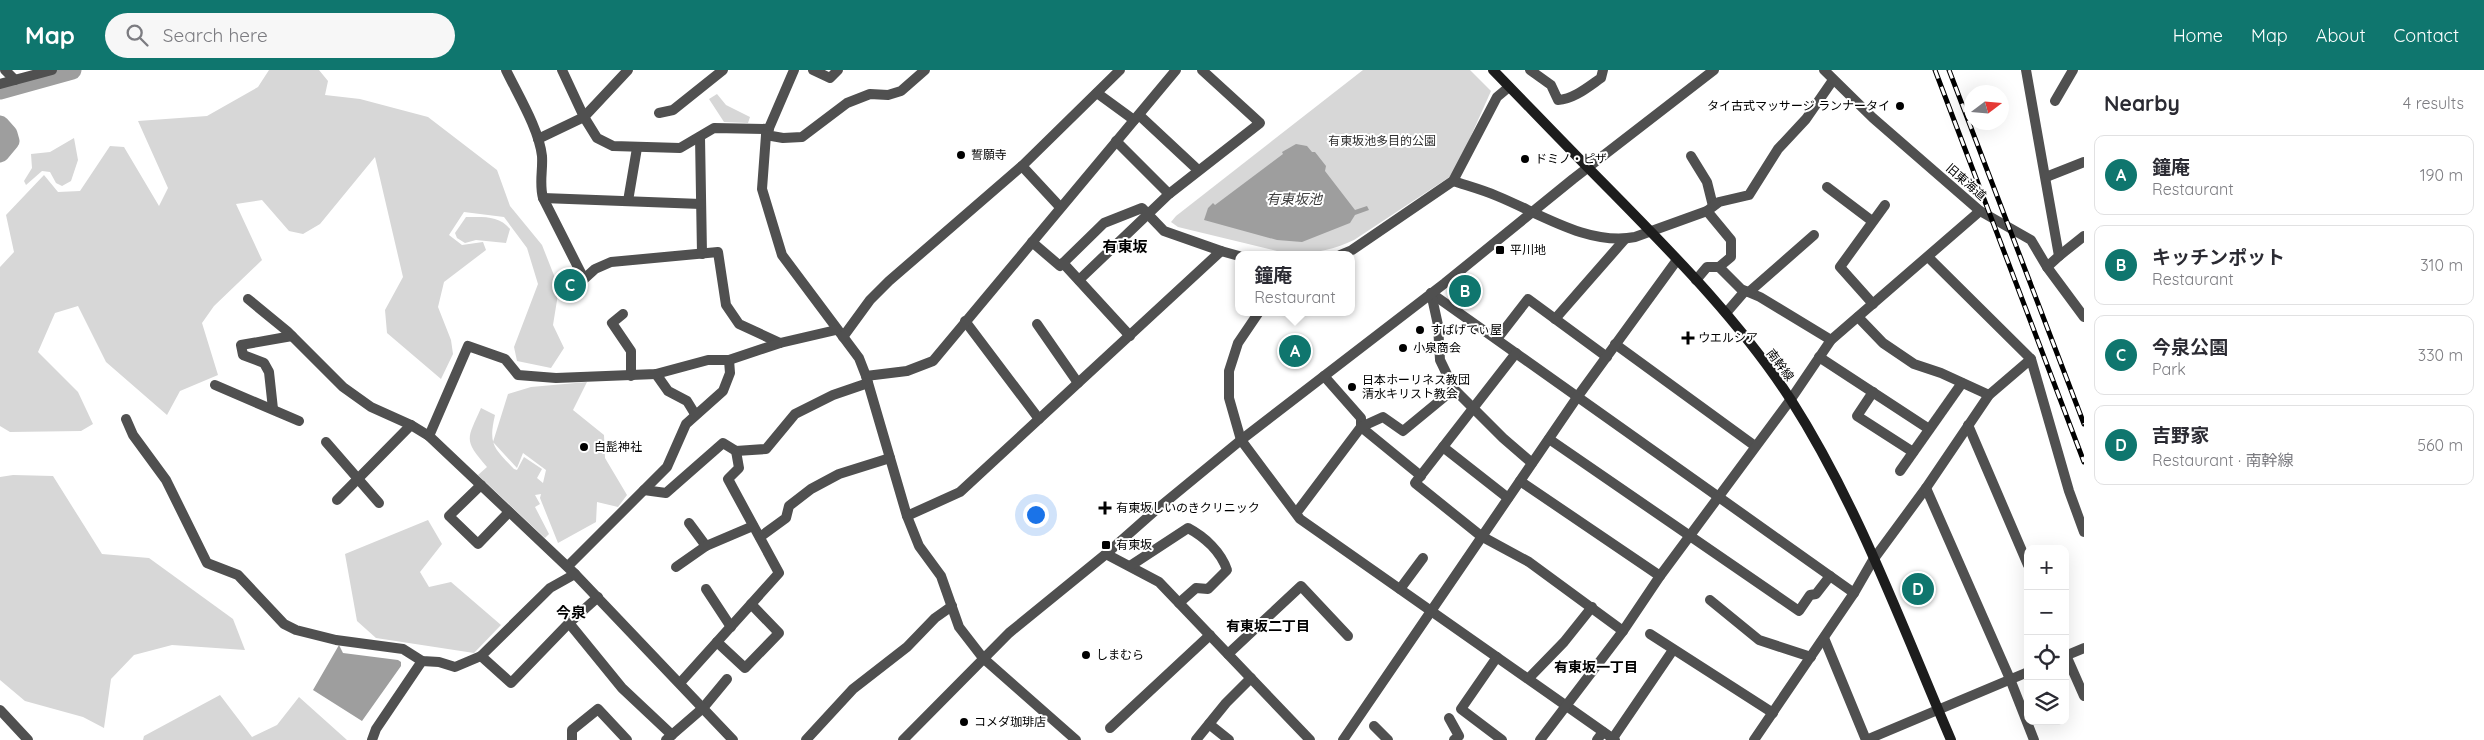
<!DOCTYPE html>
<meta charset="utf-8">
<style>
body{margin:0;font-family:Quicksand,"Noto Sans JP",sans-serif;background:#f7f7f7;color:#2b2b33}
.controls{position:absolute;right:15px;bottom:15px;display:grid;overflow:hidden;border-radius:10px;box-shadow:0 5px 20px #0002}
.controls button{width:45px;height:45px;display:grid;place-items:center;padding:0;border:0;border-bottom:1px solid #e1e1e2;background:#fff;color:#2b2b33;font:25px sans-serif}
.compass{position:absolute;left:1964px;top:15px;width:45px;height:45px;border-radius:50%;background:#fff;box-shadow:0 5px 20px #0002;rotate:74deg}
.you{position:absolute;left:1035px;top:444px;width:18px;height:18px;margin:-12px;border:4px solid #fff;border-radius:50%;background:#1a73e8;box-shadow:0 0 0 8px #1a73e833}
.badge{display:grid;place-items:center;width:32px;height:32px;border-radius:50%;background:#0f766e;color:#fff;font-size:16px;font-weight:700}
.pin{position:absolute;translate:-50% -50%;border:2px solid #fff;box-shadow:0 1px 5px #0006}
.popup{position:absolute;left:1235px;top:181px;width:120px;height:65px;box-sizing:border-box;display:grid;place-content:center;border-radius:10px;background:#fff;filter:drop-shadow(0 1px 4px #0005);font-size:16px;white-space:nowrap;color:#7c7c81}
.popup b{font-size:19px;color:#2b2b33}
.popup::after{content:'';position:absolute;left:50%;top:100%;margin-left:-10px;border:10px solid transparent;border-top-color:#fff}
.list{margin:0;padding:0;list-style:none}
h2{display:flex;justify-content:space-between;align-items:center;height:65px;margin:0;padding:0 20px;font-size:21px}
h2 small{font-size:16px;font-weight:400;color:#7c7c81}
.list li{display:grid;grid-template-columns:32px 1fr auto;gap:15px;align-items:center;box-sizing:border-box;height:80px;margin:0 10px 10px;padding:0 10px;border:1px solid #e1e1e2;border-radius:10px}
.list b{display:block;font-size:19px;white-space:nowrap}
.list p{margin:0;font-size:16px;white-space:nowrap;color:#7c7c81}
.list em{font-size:16px;font-style:normal;color:#7c7c81}
.icon{flex:none;width:28px;height:28px;fill:none;stroke:currentColor;stroke-width:2;stroke-linecap:round;stroke-linejoin:round}
.map{position:relative;flex:none;width:2084px;height:670px;overflow:hidden}
header{display:flex;align-items:center;gap:30px;box-sizing:border-box;height:70px;padding:0 25px;background:#0f766e;color:#fff}
header strong{font-size:24px}
nav{display:flex;gap:28px;margin-inline-start:auto;font-size:18px}
.search{width:350px;height:45px;background:#f7f7f7;display:flex;align-items:center;gap:12px;box-sizing:border-box;padding:0 18px;border-radius:28px;color:#7c7c81;font-size:19px}
main{display:flex}
aside{flex:1;background:#fff}
.map>svg:first-child{display:block}
.green{fill:#d7d7d7}
.water{fill:#9e9e9e}
.lines{fill:none;stroke-linecap:round;stroke-linejoin:round}
.river{stroke:#9e9e9e;stroke-width:19}
.minor{stroke:#505050;stroke-width:10}
.tertiary{stroke:#505050;stroke-width:10}
.secondary{stroke:#1d1d1d;stroke-width:10}
.rail-casing{stroke:#000;stroke-width:5}
.rail{stroke:#fff;stroke-width:3;stroke-dasharray:9;stroke-linecap:butt}
.poi-dot{fill:#000;stroke:#fff;stroke-width:2}
.labels{text-anchor:middle;stroke-width:4;stroke-linejoin:round;paint-order:stroke}
.poi-label{font-size:12px;fill:#000;stroke:#fff;text-anchor:start}
.park-label{font-size:12px;fill:#2e2e2e;stroke:#fff}
.street-label{font-size:12px;fill:#000;stroke:#fff}
.water-label{font-size:14px;font-style:italic;fill:#3f3f3f;stroke:#fff}
.neighbourhood-label{font-size:14px;font-weight:bold;fill:#000;stroke:#fff}
.quarter-label{font-size:15px;font-weight:bold;fill:#000;stroke:#fff}
</style>
<header>
<strong>Map</strong>
<div class="search"><svg class="icon" aria-label="search" viewBox="0 0 24 24"><circle cx="10" cy="10" r="6"/><path d="M15 15l6 6"/></svg>Search here</div>
<nav><a>Home</a><a>Map</a><a>About</a><a>Contact</a></nav>
</header>
<main>
<div class="map">
<svg width="2084" height="670" viewBox="0 0 2084 670">
<rect width="100%" height="100%" fill="#fff"/>
<!-- green -->
<g class="green">
<polygon points="269,0 319,0 328,11 325,25 360,29 428,47 497,100 510,136 542,175 559,218 553,255 564,278 551,298 517,291 514,277 538,214 527,178 504,147 464,142 449,165 462,175 483,172 486,180 444,212 438,237 451,270 453,284 441,309 387,263 385,240 403,207 375,87 320,154 303,164 289,161 262,130 236,134 262,190 214,236 202,253 218,305 180,321 167,345 106,292 78,236 55,243 38,282 78,322 93,354 81,361 10,362 0,356 0,197 14,182 6,145 44,105 58,122 80,121 110,76 124,77 159,136 168,118 138,51 207,46 258,17"/>
<path d="M1363 0H1470L1491 21 1454 104 1354 170C1330 181 1307 186 1281 182L1178 157 1171 152 1176 146Z"/>
<polygon points="717,24 726,35 750,47 748,53 724,52 709,29"/>
<polygon points="74,68 78,90 71,111 62,116 56,113 50,102 42,101 26,115 24,111 32,98 31,84 50,82"/>
<path d="M466 147C482 147 499 145 510 159L506 173 476 170 465 173 457 168 455 163Z"/>
<path d="M587 312 573 340 604 365 605 388 627 425 618 437 597 432 596 452 558 473 540 428 541 424 535 425 540 434 535 437 549 464 545 468 478 405 487 397C463 369 467 370 481 338L495 345C488 375 494 378 514 399L517 400 524 387 542 399 537 408 543 413 546 400 523 383 517 398 493 372 508 324 531 317Z"/>
<polygon points="13,405 53,406 102,484 149,488 233,549 245,580 172,575 134,585 111,609 104,658 83,647 25,631 0,610 0,407"/>
<polygon points="428,450 442,474 420,502 429,517 451,512 501,555 474,583 376,568 357,551 345,484"/>
<polygon points="220,625 252,667 277,655 299,627 347,670 143,670 144,666"/>
</g>
<!-- water -->
<g class="water">
<polygon points="1296,74 1307,76 1312,82 1315,82 1326,96 1325,101 1355,140 1367,136 1369,140 1355,145 1350,153 1302,172 1277,170 1204,150 1208,138 1213,133 1215,135 1283,84 1282,82"/>
<polygon points="339,575 343,583 398,590 401,592 401,596 362,651 313,620"/>
</g>
<g class="lines">
<!-- river -->
<g class="river">
<polyline points="0,20 72,0"/>
<polyline points="0,55 8,64 10,71 0,83"/>
</g>
<!-- minor -->
<g class="minor">
<polyline points="5,0 15,10"/>
<path d="M506 0C518 25 539 59 542 86 543 101 539 113 543 128L584 209 595 199 611 192 718 182 726 235 739 254 780 273"/>
<polyline points="562,0 584,47 597,68 613,76 680,78 714,58 769,59"/>
<polyline points="794,0 766,65 762,119 782,185 859,288 866,306 907,446 919,476 941,506 959,557 983,588 1076,670"/>
<polyline points="813,0 830,8 838,0"/>
<path d="M1530 0 1551 15 1558 30C1574 29 1588 17 1601 8L1603 0"/>
<polyline points="2026,0 2059,186 2047,197"/>
<polyline points="0,14 52,0"/>
<polyline points="1097,23 1134,50"/>
<polyline points="2055,31 2073,0"/>
<polyline points="659,43 673,40 723,0"/>
<polyline points="1139,45 1198,100"/>
<polyline points="766,65 783,68 802,67 847,33 870,24 888,25 901,21 925,0"/>
<polyline points="700,67 702,184"/>
<polyline points="538,69 584,47 628,0"/>
<polyline points="1116,71 1169,124"/>
<polyline points="1691,86 1707,112 1713,136"/>
<polyline points="1022,96 1060,137"/>
<polyline points="2046,107 2084,92"/>
<path d="M1453 111C1468 116 1483 120 1497 126 1539 143 1588 176 1635 167L1707 141 1719 132 1749 125 1778 79 1806 49 1833 10"/>
<polyline points="1827,117 1872,151"/>
<polyline points="543,128 701,134"/>
<polyline points="628,131 637,78"/>
<polyline points="1707,141 1731,170 1731,187 1719,197"/>
<polyline points="1032,172 1060,196 1104,153 1142,138 1164,161 1221,181"/>
<polyline points="1340,185 1352,180 1453,111 1497,27 1509,17"/>
<polyline points="2059,186 2084,166"/>
<polyline points="1928,187 2031,289"/>
<polyline points="1063,193 1130,266"/>
<polyline points="1079,210 1169,124 1260,53 1202,0"/>
<polyline points="1696,210 1707,197 1719,197 1741,219 1760,227 1831,270"/>
<polyline points="1749,222 1814,165"/>
<polyline points="1431,223 1854,523 1873,490 1926,418 1989,325 2031,289 2069,421 2084,462"/>
<polyline points="1431,223 1438,255 1440,290 1454,319 1503,368 1532,393"/>
<polyline points="248,229 287,261 343,317 371,337 411,355 429,366"/>
<polyline points="1873,234 1840,197 1885,135"/>
<polyline points="1259,242 1238,273 1229,301 1229,328 1241,370 1300,449 1615,670"/>
<polyline points="1726,243 1745,221"/>
<polyline points="623,244 612,253 631,281 631,306"/>
<polyline points="1858,247 1883,273 1914,294 1941,303 1989,325"/>
<polyline points="1555,249 1625,169"/>
<polyline points="965,251 1039,349"/>
<polyline points="1037,254 1078,313"/>
<polyline points="843,267 870,230 889,211 1022,96 1120,0"/>
<polyline points="1497,269 1528,229 1607,287"/>
<polyline points="1615,274 1755,376"/>
<polyline points="1516,283 1415,413 1481,466 1529,492 1623,561"/>
<polyline points="1819,287 1929,359"/>
<polyline points="656,304 668,321 687,331 695,344"/>
<polyline points="866,306 907,301 933,291 1176,0"/>
<polyline points="1324,306 1361,348 1361,357 1421,406"/>
<polyline points="215,315 299,351"/>
<polyline points="1873,322 1857,346 1913,382"/>
<polyline points="273,339 269,302 264,293 243,285 241,275 292,266"/>
<polyline points="126,349 133,365 166,410 207,493 238,505 284,554 296,560 336,570 403,579 422,591 439,592 455,597 481,586 550,518 575,504"/>
<polyline points="1968,355 2028,495"/>
<polyline points="1549,369 1799,541 1810,525 1816,524 1830,506"/>
<polyline points="326,372 379,433"/>
<polyline points="1443,377 1508,428"/>
<polyline points="1900,401 1962,313"/>
<polyline points="1520,411 1660,506"/>
<polyline points="481,415 449,446 478,474 509,442"/>
<polyline points="1926,418 2010,609 2034,670"/>
<polyline points="644,420 666,423 723,373 736,381 766,379 795,344 833,325 868,313"/>
<polyline points="337,430 411,355"/>
<polyline points="1297,442 1361,357 1383,347 1403,361 1454,319"/>
<polyline points="907,446 960,422 1221,181 1239,186"/>
<polyline points="689,453 706,476"/>
<polyline points="760,467 786,448 789,436 811,419 839,404 890,388"/>
<polyline points="1106,484 1159,512 1310,670"/>
<polyline points="568,496 667,397 686,354 723,321 730,303 729,290"/>
<path d="M1130 496 1188 458C1205 467 1221 482 1227 500L1208 519 1196 518 1179 533"/>
<polyline points="676,497 706,476 753,456"/>
<polyline points="706,519 731,557"/>
<polyline points="1400,519 1423,488"/>
<polyline points="1710,530 1759,570 1811,587"/>
<polyline points="569,553 622,618 672,665"/>
<polyline points="1650,564 1773,643"/>
<polyline points="1824,568 1866,670"/>
<polyline points="717,572 745,598 779,563 751,534"/>
<polyline points="2065,583 2084,626"/>
<polyline points="1228,584 1301,516 1348,566"/>
<polyline points="481,586 511,613 569,553 598,527"/>
<polyline points="2065,586 2084,578"/>
<polyline points="1497,587 1461,639 1502,670"/>
<polyline points="1529,608 1564,572 1592,537"/>
<polyline points="680,613 779,503 728,409 739,398 736,381"/>
<polyline points="0,640 28,670"/>
<polyline points="1449,648 1459,666 1454,670"/>
<polyline points="1209,654 1229,670"/>
<polyline points="1374,656 1388,670"/>
<polyline points="1110,658 1210,565"/>
<polyline points="1613,668 1673,580"/>
<polyline points="372,670 376,659 422,591"/>
<polyline points="572,670 572,660 598,639 627,670"/>
<polyline points="666,670 703,638 727,609"/>
<polyline points="733,670 575,504 429,366 468,276 505,289 518,305 556,308 656,304 708,290 729,290 780,273 836,260"/>
<polyline points="806,670 853,619 907,577 935,548 952,536"/>
<polyline points="1196,670 1226,633 1251,608"/>
<polyline points="1343,670 1578,326 1677,190"/>
<polyline points="1540,670 1623,561 1660,506 1791,329 1831,270 1980,141"/>
<polyline points="1597,670 1603,662"/>
<polyline points="1754,670 1854,523"/>
<polyline points="1866,670 2028,602"/>
</g>
<!-- tertiary -->
<g class="tertiary">
<polyline points="1824,0 1873,48 1980,141 2031,170 2047,197 2084,247"/>
<polyline points="903,670 1009,563 1106,484 1157,439 1241,370 1445,213 1573,109 1714,0"/>
</g>
<!-- secondary -->
<path class="secondary" d="M1493 0C1533 41 1573 83 1614 124 1677 188 1742 254 1791 330 1858 435 1902 556 1951 670"/>
<defs>
<g id="rail">
<polyline points="1935,0 2084,392"/>
<polyline points="1949,0 2084,354"/>
</g>
</defs>
<!-- rail casing -->
<use href="#rail" class="rail-casing"/>
<!-- rail -->
<use href="#rail" class="rail"/>
</g>
<!-- markers -->
<g class="poi-dot">
<circle cx="1900" cy="36" r="5"/>
<circle cx="961" cy="85" r="5"/>
<circle cx="1525" cy="89" r="5"/>
<rect x="1495" y="175" width="10" height="10" rx="2.5"/>
<circle cx="1420" cy="260" r="5"/>
<path d="M1685.5 260.5h5v5h5v5h-5v5h-5v-5h-5v-5h5z"/>
<circle cx="1403" cy="278" r="5"/>
<circle cx="1352" cy="317" r="5"/>
<circle cx="584" cy="377" r="5"/>
<path d="M1102.5 430.5h5v5h5v5h-5v5h-5v-5h-5v-5h5z"/>
<rect x="1101" y="470" width="10" height="10" rx="2.5"/>
<circle cx="1086" cy="585" r="5"/>
<circle cx="964" cy="652" r="5"/>
</g>
<g class="labels">
<!-- poi labels -->
<g class="poi-label">
<text x="1890" y="40" text-anchor="end">タイ古式マッサージ ランナータイ</text>
<text x="971" y="89">誓願寺</text>
<text x="1535" y="93">ドミノ・ピザ</text>
<text x="1510" y="184">平川地</text>
<text x="1430" y="264">すぱげてぃ屋</text>
<text x="1698" y="272">ウエルシア</text>
<text x="1413" y="282">小泉商会</text>
<text x="1362" y="314">日本ホーリネス教団<tspan x="1362" dy="14">清水キリスト教会</tspan></text>
<text x="594" y="381">白髭神社</text>
<text x="1116" y="442">有東坂しいのきクリニック</text>
<text x="1116" y="479">有東坂</text>
<text x="1096" y="589">しまむら</text>
<text x="974" y="656">コメダ珈琲店</text>
</g>
<!-- park labels -->
<g class="park-label">
<text x="1382" y="75">有東坂池多目的公園</text>
</g>
<!-- street labels -->
<g class="street-label">
<text transform="translate(1966 112) rotate(41)" y="4">旧東海道</text>
<text transform="translate(1780 295) rotate(53)" y="4">南幹線</text>
</g>
<!-- water labels -->
<g class="water-label">
<text x="1294" y="134">有東坂池</text>
</g>
<!-- neighbourhood labels -->
<g class="neighbourhood-label">
<text x="1268" y="561">有東坂二丁目</text>
<text x="1596" y="602">有東坂一丁目</text>
</g>
<!-- quarter labels -->
<g class="quarter-label">
<text x="1125" y="182">有東坂</text>
<text x="571" y="548">今泉</text>
</g>
</g>
</svg>
<div class="controls">
<button>+</button>
<button>−</button>
<button><svg class="icon" aria-label="locate" viewBox="0 0 24 24"><circle cx="12" cy="12" r="6"/><path d="M12 2v4M12 18v4M2 12h4M18 12h4"/></svg></button>
<button><svg class="icon" aria-label="layers" viewBox="0 0 24 24"><path d="M12 4l9 5-9 5-9-5zM3 14l9 5 9-5"/></svg></button>
</div>
<svg class="compass" viewBox="-18 -18 36 36"><path d="M0-13l5 13h-10z" fill="#e53935"/><path d="M0 13l5-13h-10z" fill="#7c7c81"/></svg>
<div class="you"></div>
<div class="pin badge" style="left:1295px;top:281px">A</div>
<div class="popup"><b>鐘庵</b>Restaurant</div>
<div class="pin badge" style="left:1465px;top:221px">B</div>
<div class="pin badge" style="left:570px;top:215px">C</div>
<div class="pin badge" style="left:1918px;top:519px">D</div>
</div>
<aside>
<h2>Nearby<small>4 results</small></h2>
<ul class="list">
<li><span class="badge">A</span><div><b>鐘庵</b><p>Restaurant</p></div><em>190 m</em></li>
<li><span class="badge">B</span><div><b>キッチンポット</b><p>Restaurant</p></div><em>310 m</em></li>
<li><span class="badge">C</span><div><b>今泉公園</b><p>Park</p></div><em>330 m</em></li>
<li><span class="badge">D</span><div><b>吉野家</b><p>Restaurant · 南幹線</p></div><em>560 m</em></li>
</ul>
</aside>
</main>
